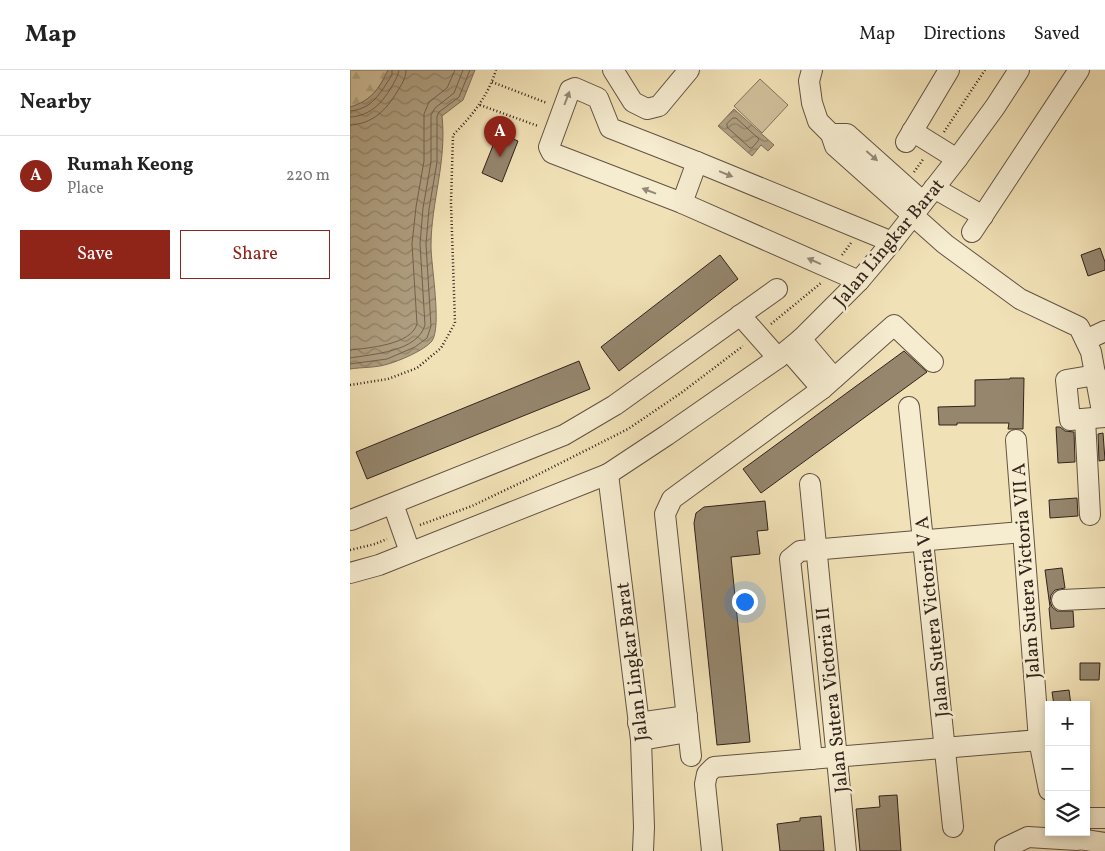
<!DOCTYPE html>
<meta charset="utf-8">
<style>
body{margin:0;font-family:Vollkorn,serif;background:#f2f2f2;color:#222}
.controls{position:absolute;right:15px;bottom:15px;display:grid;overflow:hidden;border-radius:0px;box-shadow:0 2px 8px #0003}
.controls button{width:45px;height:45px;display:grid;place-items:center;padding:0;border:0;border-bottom:1px solid #e0e0e0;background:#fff;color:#222;font:25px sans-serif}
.you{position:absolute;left:394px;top:531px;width:18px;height:18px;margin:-12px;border:4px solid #fff;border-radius:50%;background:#1a73e8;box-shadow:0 0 0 8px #1a73e833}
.badge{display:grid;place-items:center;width:32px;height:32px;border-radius:50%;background:#8f2418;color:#fff;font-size:16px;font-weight:700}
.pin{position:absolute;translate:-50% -41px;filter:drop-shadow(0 1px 2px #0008)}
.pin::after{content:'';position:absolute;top:26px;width:18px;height:15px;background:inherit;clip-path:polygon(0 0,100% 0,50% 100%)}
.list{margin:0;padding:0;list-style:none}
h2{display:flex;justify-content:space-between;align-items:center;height:65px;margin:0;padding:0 20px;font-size:21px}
h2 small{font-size:16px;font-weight:400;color:#767676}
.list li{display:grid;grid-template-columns:32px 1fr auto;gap:15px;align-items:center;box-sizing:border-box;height:80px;padding:0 20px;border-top:1px solid #e0e0e0}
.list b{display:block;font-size:19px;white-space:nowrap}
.list p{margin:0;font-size:16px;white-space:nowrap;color:#767676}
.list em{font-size:16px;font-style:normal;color:#767676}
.actions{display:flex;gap:10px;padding:15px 20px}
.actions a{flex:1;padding:11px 0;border:1px solid #8f2418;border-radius:0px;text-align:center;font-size:18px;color:#8f2418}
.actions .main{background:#8f2418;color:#fff}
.icon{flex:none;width:28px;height:28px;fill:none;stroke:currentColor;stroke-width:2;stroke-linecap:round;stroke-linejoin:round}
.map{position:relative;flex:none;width:755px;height:781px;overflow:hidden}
header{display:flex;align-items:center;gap:30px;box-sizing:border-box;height:70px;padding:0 25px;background:#fff;border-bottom:1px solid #e0e0e0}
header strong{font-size:24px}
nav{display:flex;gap:28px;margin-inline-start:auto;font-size:18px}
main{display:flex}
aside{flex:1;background:#fff}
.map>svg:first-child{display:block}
.green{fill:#d1c19c;stroke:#82725c}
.forest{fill:url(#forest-firs);stroke:#82725c}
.water{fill:url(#water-waves);stroke:#7e6e5a}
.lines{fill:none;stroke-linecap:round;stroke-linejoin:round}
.shore{stroke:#716250;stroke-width:1}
.building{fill:#95866d;stroke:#32231d}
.minor-casing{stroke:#625243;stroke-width:22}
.path{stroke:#32231d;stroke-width:2.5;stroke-dasharray:1 2.5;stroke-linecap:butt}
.minor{stroke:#f6ecd0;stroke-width:20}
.oneway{fill:#948876}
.labels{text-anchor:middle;stroke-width:5;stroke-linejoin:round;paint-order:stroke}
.street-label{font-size:19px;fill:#32231d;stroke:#f6ecd0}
</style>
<header>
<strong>Map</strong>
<nav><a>Map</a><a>Directions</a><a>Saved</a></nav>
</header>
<main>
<aside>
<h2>Nearby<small></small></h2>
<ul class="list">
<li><span class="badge">A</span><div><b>Rumah Keong</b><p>Place</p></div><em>220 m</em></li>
</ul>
<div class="actions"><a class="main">Save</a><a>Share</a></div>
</aside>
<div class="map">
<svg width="755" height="781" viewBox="0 0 755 781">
<defs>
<pattern id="forest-firs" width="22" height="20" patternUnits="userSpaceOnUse" patternTransform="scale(1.25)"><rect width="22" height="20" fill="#d1c19c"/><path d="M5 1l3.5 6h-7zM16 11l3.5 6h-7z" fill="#b4a686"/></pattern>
<pattern id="water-waves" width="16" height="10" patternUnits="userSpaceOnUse" patternTransform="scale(1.25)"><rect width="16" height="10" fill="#b0a082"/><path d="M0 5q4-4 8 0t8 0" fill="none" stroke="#90826a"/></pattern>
</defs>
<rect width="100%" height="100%" fill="#f1e1b6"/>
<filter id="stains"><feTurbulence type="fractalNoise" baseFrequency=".004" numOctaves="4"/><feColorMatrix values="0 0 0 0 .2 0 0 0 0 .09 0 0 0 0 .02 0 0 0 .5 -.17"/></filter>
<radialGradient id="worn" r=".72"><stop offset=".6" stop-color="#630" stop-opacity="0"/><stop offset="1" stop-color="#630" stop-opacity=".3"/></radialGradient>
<!-- green -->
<polygon class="green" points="410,9 438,35 412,63 384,36"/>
<!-- forest -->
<path class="forest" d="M0 0H38C29 19 21 31 0 37Z"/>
<!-- water -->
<g class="water">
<path d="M38 0H125L113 30 92 46C97 92 81 132 81 176 81 196 92 256 82 271 75 280 49 291 38 294 26 298 12 297 0 299V37C21 31 29 19 38 0Z"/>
<polygon points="384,39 424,75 418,81 411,75 402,86 368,56"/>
</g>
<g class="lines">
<!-- shore -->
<g class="shore">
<path d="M0 41C23 39 30 23 42 5V0"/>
<path d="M0 47C20 46 31 34 41 18 44 12 48 7 49 0"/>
<polygon points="383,48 386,48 409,69 408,71 402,78 400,78 377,57 377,54"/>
<path d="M0 55C23 54 36 40 47 22 51 15 56 9 56 0"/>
<path d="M0 280C18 278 61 275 67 254L62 174 66 137 74 91V44L79 32 97 18 105 0"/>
<path d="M0 288C23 284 67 282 75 255L70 174 73 138 81 92V45L85 38 104 23 113 0"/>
<polyline points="0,294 37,289 65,277 77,268 81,256 76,174 79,139 87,92 87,46 89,42 109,27 120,0"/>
</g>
</g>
<!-- building -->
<g class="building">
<polygon points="148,63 168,71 152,112 132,103"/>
<polygon points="750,178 755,192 755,200 738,206 731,185"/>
<polygon points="370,185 388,209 269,301 251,277"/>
<polygon points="554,281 577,302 411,423 393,399"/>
<polygon points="229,291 240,319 17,409 6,382"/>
<polygon points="660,308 674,308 673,359 658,359 659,353 607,353 607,355 589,355 588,337 625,336 625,310 660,309"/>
<polygon points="706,357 710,357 715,361 724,362 725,392 708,393"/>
<polygon points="753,363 755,390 749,391 748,364"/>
<polygon points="727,428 728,446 700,448 699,430"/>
<polygon points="415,431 418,460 407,461 410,484 381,487 400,672 367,675 344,453 346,443 354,437"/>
<polygon points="712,498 715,518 705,520 701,525 700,531 702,537 707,541 723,541 724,557 701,559 699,538 700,537 695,500"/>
<polygon points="730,593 750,593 749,610 730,610"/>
<polygon points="719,620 721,635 704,635 702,622"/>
<polygon points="547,725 551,781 510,781 506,739 530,737 529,726"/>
<polygon points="471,746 474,781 430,781 427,754 450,751 450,748"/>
</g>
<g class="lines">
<defs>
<g id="minor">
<polyline points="263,0 283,32 297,39 309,36 339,0"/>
<polyline points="462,0 459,11 462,33 468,51 481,64 485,76 595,174 670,229 729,257 741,282 753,347"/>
<polyline points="562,61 607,89"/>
<polyline points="481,64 497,64 573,132"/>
<polyline points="556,72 599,0"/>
<polyline points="584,118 633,146"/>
<polyline points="332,133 347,92"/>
<polyline points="622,162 729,0"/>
<polyline points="509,211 332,133 202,83 199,77 220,20 225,18 248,28 260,58 347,92 542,172"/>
<polyline points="390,245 428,288"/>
<polyline points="451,269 484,308"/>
<polyline points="736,270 755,261"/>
<polyline points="438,280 472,319"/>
<polyline points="746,305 716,310 720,350 755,347"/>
<polyline points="559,337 603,757"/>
<polyline points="735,349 740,445"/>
<polyline points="666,370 689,670 699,720"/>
<polyline points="258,404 291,670 294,757 293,781"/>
<polyline points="460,414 496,781"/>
<polyline points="43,434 60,482"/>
<polyline points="1,450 214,365 265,335 427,219"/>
<polyline points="0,503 29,495 258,404 317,365 428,288 451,269 509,211 542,172 607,89 645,37 669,0"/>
<polyline points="712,530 755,528"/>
<polyline points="288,653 337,646"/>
<polyline points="291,670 338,662"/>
<polyline points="341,686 315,444 322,429 472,319 544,255 583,292"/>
<polyline points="462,689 440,489 450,481 672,462"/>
<polyline points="736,748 755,748"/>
<polyline points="729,769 755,773"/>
<polyline points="655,778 678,767 727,770 730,768 730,762"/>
<polyline points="362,781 355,714 357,704 364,697 689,670"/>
</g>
</defs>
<!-- minor casing -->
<use href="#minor" class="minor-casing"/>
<!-- path -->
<g class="path">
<polyline points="142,12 197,33"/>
<polyline points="130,35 188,56"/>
<polyline points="594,62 635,0"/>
<polyline points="564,102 574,88"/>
<polyline points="492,185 501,173"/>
<polyline points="421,254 471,213"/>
<path d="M0 315 38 309 67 298 91 278 105 253 101 133 103 65C122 46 138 26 146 0"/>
<polyline points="70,455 122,436 189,404 278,359 331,323 393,276"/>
<polyline points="0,480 25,474 37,469"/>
</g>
<!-- minor -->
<use href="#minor" class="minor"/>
</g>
<!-- one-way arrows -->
<defs><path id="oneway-solid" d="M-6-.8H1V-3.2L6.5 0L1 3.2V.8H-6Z" transform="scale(1.25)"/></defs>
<g class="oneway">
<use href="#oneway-solid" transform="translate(217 28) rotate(-69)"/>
<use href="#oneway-solid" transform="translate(522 86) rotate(41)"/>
<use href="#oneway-solid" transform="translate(376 104) rotate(22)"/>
<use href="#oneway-solid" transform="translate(299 121) rotate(-159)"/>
<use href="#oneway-solid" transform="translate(464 191) rotate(-156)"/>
</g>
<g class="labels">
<!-- street labels -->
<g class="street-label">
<text transform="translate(538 172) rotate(-50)" y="7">Jalan Lingkar Barat</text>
<text transform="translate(675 501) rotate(-94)" y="7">Jalan Sutera Victoria VII A</text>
<text transform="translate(581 547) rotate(-96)" y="7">Jalan Sutera Victoria V A</text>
<text transform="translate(281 592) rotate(-97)" y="7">Jalan Lingkar Barat</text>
<text transform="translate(481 630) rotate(-96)" y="7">Jalan Sutera Victoria II</text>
</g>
</g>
<rect width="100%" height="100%" filter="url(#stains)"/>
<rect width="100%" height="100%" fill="url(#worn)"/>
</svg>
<div class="controls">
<button>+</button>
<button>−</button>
<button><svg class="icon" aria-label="layers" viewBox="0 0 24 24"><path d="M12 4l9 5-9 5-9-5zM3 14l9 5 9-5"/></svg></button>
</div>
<div class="you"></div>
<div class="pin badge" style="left:150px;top:87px">A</div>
</div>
</main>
